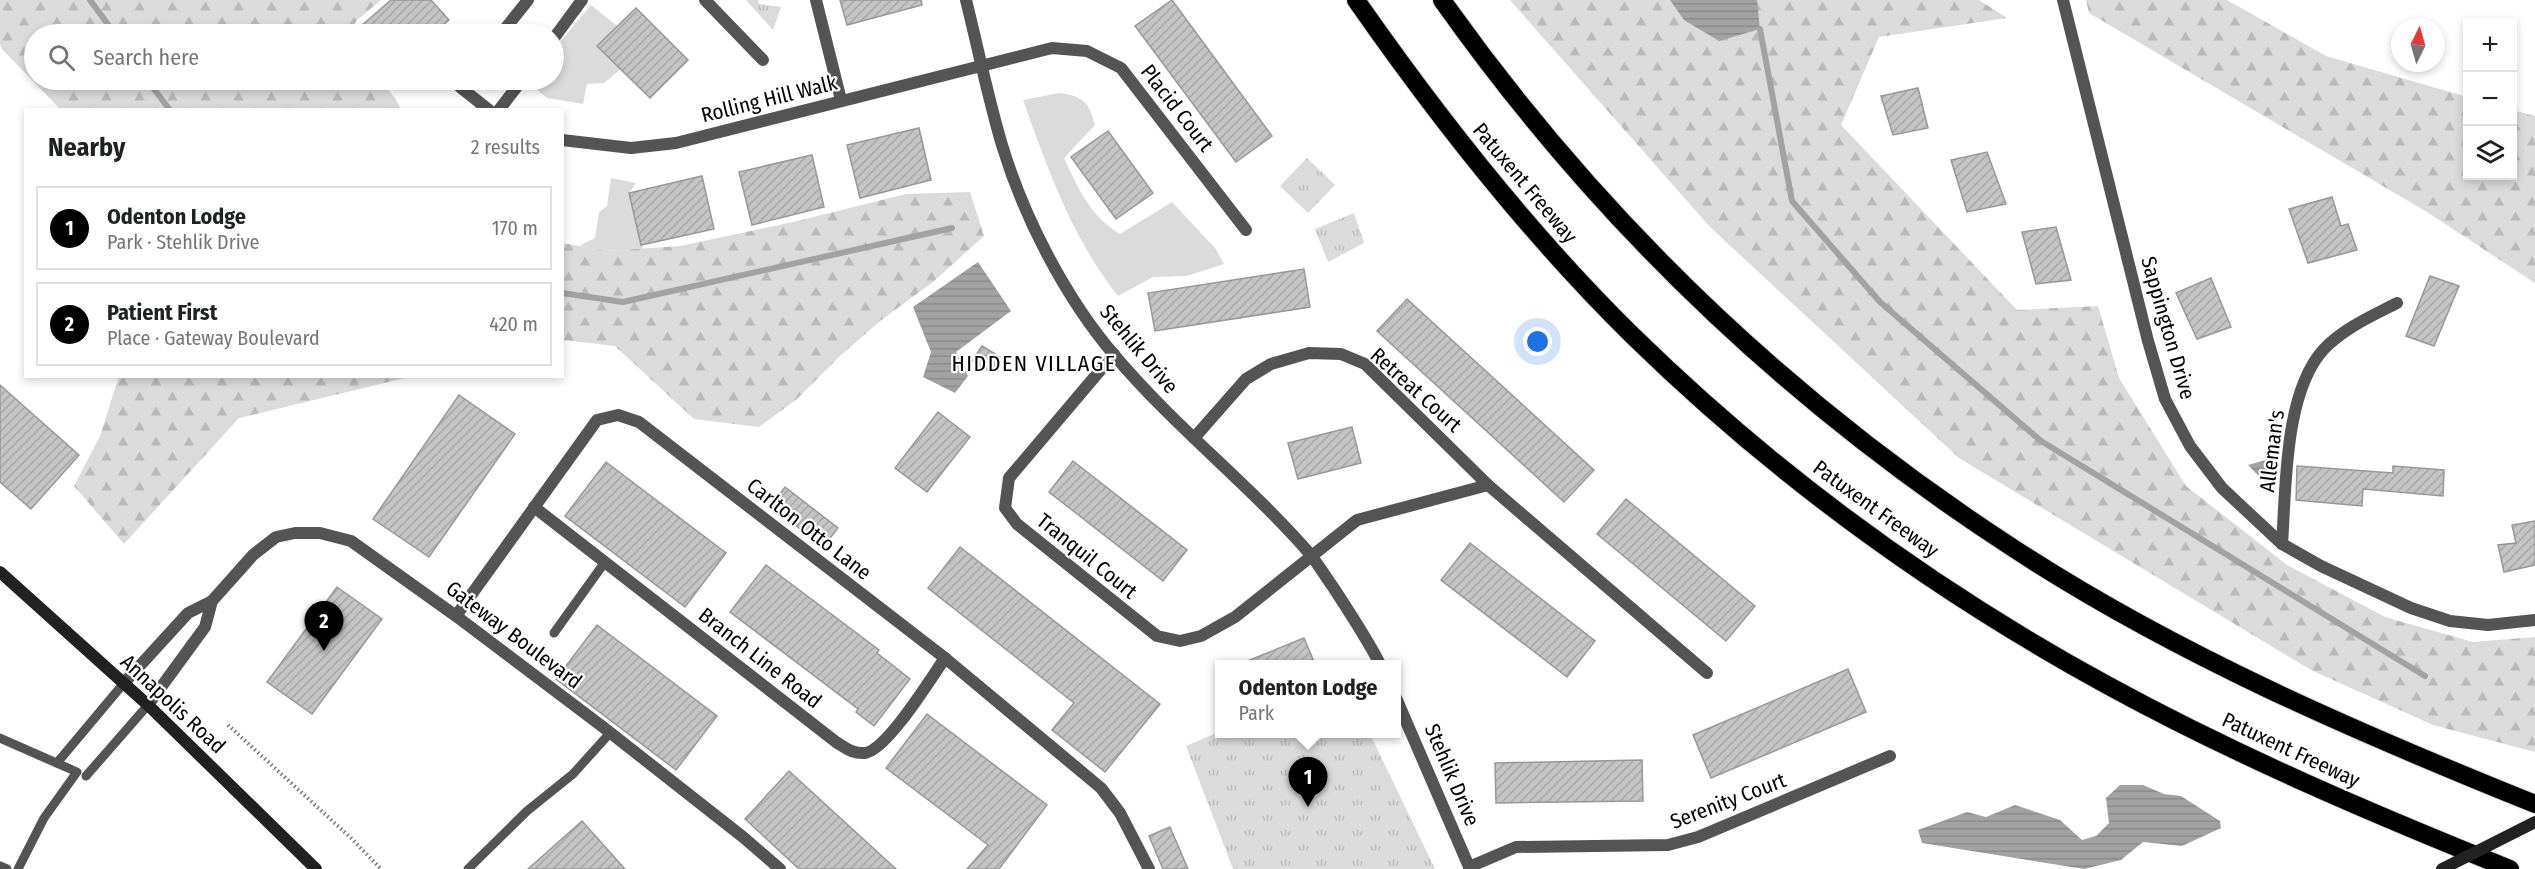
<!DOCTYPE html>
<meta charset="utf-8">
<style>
body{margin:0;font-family:"Fira Sans Condensed",sans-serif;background:#f2f2f2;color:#202124}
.controls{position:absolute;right:18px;top:18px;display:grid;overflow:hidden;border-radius:0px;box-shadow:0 3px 9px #0003}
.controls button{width:54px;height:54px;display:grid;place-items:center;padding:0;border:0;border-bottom:2px solid #e0e0e0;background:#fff;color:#202124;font:30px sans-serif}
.compass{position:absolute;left:2391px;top:18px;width:54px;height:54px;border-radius:50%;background:#fff;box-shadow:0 3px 9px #0003;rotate:5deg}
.you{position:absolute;left:1538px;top:342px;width:21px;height:21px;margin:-15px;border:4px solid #fff;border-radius:50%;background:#1a73e8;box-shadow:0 0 0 9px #1a73e833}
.badge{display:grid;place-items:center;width:39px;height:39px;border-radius:50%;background:#000;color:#fff;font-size:20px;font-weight:700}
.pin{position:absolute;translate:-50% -50px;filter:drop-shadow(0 2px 3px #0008)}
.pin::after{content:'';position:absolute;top:32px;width:21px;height:18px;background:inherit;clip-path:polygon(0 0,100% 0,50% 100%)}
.popup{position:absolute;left:1215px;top:660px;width:186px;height:78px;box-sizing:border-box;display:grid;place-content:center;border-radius:0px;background:#fff;filter:drop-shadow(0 2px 4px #0005);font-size:20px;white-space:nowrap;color:#757577}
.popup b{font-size:22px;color:#202124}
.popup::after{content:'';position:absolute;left:50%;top:100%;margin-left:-12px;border:12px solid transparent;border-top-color:#fff}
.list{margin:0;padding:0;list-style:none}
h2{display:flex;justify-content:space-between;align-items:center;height:78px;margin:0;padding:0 24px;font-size:26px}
h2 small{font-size:20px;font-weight:400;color:#757577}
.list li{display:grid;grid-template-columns:39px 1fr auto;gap:18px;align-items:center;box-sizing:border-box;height:84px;margin:0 12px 12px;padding:0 12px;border:2px solid #e0e0e0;border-radius:0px}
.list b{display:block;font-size:22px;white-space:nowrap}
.list p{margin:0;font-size:20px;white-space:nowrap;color:#757577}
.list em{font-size:20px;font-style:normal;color:#757577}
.icon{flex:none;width:33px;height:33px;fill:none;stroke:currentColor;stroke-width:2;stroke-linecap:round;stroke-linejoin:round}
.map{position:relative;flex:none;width:2535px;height:869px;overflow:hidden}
.search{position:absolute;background:#fff;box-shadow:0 3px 9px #0003;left:24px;top:24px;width:540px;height:66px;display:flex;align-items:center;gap:15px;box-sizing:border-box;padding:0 21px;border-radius:33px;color:#757577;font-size:22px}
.panel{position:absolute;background:#fff;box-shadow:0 3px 9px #0003;left:24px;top:108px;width:540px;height:270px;border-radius:0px}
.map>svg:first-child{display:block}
.grass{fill:#dbdbdb}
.forest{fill:url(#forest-firs)}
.park{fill:url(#park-tufts)}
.water{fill:url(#water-rules)}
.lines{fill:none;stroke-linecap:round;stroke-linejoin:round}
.stream{stroke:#a2a2a2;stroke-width:6}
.building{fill:url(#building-hatch);stroke:#989898;stroke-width:1.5}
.highway-casing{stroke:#dbdbdb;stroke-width:20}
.path{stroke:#767676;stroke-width:4;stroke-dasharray:1.5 3;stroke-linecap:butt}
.lane{stroke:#545454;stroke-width:9}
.street{stroke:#545454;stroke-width:12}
.secondary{stroke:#212121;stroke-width:12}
.highway{stroke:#000;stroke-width:18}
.secondary-bridge{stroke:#212121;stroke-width:12}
.labels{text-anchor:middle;stroke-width:4.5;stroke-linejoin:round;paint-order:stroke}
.street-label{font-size:21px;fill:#000;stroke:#fff}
.neighbourhood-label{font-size:22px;letter-spacing:1.5px;fill:#000;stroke:#fff}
</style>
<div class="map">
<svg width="2535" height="869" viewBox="0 0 2535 869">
<defs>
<pattern id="forest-firs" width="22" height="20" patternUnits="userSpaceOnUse" patternTransform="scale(1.5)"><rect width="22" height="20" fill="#dbdbdb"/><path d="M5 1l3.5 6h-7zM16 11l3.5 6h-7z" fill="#bababa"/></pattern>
<pattern id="park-tufts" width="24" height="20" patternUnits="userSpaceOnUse" patternTransform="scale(1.5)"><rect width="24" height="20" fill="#dbdbdb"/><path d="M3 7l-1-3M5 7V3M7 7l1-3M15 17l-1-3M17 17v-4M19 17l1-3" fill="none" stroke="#bababa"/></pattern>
<pattern id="water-rules" width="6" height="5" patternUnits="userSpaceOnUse" patternTransform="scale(1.5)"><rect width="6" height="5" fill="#a2a2a2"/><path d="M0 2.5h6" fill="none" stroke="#8a8a8a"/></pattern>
<pattern id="building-hatch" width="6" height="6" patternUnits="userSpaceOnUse" patternTransform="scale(1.5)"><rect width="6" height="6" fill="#c4c4c4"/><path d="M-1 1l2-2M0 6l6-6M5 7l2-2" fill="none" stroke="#a7a7a7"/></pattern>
</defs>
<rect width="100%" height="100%" fill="#fff"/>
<!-- grass -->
<g class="grass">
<polygon points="591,5 617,26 598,46 621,69 604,83 587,84 583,104 547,98 529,83 531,80 554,80 554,49"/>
<path d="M1059 93C1083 96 1089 102 1095 125L1064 158C1078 188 1090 216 1120 234L1172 202 1215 248 1224 264 1187 276 1153 277 1118 296C1072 238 1048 170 1023 100Z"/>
<polygon points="611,178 636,183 629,193 643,249 606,251 579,246 595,238 599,212 607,206"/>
</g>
<!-- forest -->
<g class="forest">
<polygon points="0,0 381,0 357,20 349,34 34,34 34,80 380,80 395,98 401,109 60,109 2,49 0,44"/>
<polygon points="1510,0 1979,0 2007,18 1879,37 1841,125 2017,310 2098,306 2119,378 2186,486 2287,565 2385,617 2473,642 2535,637 2535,752 2433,725 2311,670 1959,458 1710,227"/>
<polygon points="2086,0 2227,0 2326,56 2467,97 2468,176 2512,176 2513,110 2535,116 2535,283 2427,212 2089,13"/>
<polygon points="970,192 984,236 933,282 880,321 840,356 797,399 759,427 694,419 615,346 563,340 563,243 606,251 680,246 793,222 906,194"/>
<polygon points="119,376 409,376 409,377 239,418 124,544 74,486 100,436"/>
</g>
<!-- park -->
<g class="park">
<polygon points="746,0 758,0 759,4 781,7 773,30"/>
<polygon points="1307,158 1335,185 1308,213 1280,186"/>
<polygon points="1354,213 1364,243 1328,262 1315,229"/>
<polygon points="1219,732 1370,734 1435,869 1233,869 1186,746"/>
</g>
<!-- water -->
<g class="water">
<polygon points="1670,0 1757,0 1760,29 1719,41 1684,20"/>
<polygon points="978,262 1011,311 956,352 968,376 955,393 923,377 931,352 913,307"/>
<polygon points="2273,458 2272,490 2248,465"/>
<polygon points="2120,785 2143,785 2164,794 2181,796 2220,821 2221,828 2182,846 2143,842 2121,860 2084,869 1922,843 1918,830 1967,812 1986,817 2015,805 2060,820 2082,840 2096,836 2109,823 2106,798"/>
</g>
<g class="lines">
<!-- stream -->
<g class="stream">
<polyline points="90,0 115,34"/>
<polyline points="1760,29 1792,201 1880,302 2041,441 2425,676"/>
<polyline points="147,80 170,110"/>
<polyline points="562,293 623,302 952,228"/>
</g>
</g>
<!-- building -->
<g class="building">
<polygon points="391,0 431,0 449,20 433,34 352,34"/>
<polygon points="840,0 921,0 922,5 847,25"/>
<polygon points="1172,0 1272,136 1236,162 1135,26"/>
<polygon points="636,8 688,60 650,98 597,46"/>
<polygon points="1918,88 1928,128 1893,135 1881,96"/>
<polygon points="919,128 931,180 860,198 847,145"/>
<polygon points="1108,131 1153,193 1116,219 1071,157"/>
<polygon points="1987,152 2006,204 1967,212 1951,160"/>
<polygon points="812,155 824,207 752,225 739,172"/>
<polygon points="702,176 714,229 641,245 629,193"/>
<polygon points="2332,197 2341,226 2348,224 2357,250 2308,263 2289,209"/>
<polygon points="2056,227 2071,280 2036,284 2022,232"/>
<polygon points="1304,269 1310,307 1155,331 1148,293"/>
<polygon points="2430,276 2459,286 2434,346 2406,336"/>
<polygon points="2211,278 2231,327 2197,339 2176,293"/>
<polygon points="1407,299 1594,470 1564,502 1377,331"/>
<polygon points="982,346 1000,357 991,372 972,361"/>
<polygon points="0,385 79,455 31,509 0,482"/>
<polygon points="459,395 515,434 429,557 373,519"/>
<polygon points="938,412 970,437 927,492 895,468"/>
<polygon points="1352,427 1361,463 1298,479 1288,443"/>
<polygon points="1073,461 1187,550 1163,581 1049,492"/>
<polygon points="606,462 726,553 685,607 565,516"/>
<polygon points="2297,466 2393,473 2393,466 2444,470 2443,496 2363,489 2362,506 2296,500"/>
<polygon points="785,487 838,528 823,547 771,506"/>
<polygon points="1626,499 1755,606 1726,641 1597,534"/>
<polygon points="2535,521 2535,565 2504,572 2498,545 2516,543 2512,525"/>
<polygon points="1470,543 1595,641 1567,677 1441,580"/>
<polygon points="960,547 1160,704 1105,772 1052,730 1074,703 928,588"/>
<polygon points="766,565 879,650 877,653 910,679 874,726 856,712 858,709 730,612"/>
<polygon points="337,587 382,619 312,714 267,682"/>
<polygon points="597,625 717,716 676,770 556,679"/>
<polygon points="1304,638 1315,664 1240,664"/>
<polygon points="1848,669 1866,712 1711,778 1693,735"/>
<polygon points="927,714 1047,805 999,869 967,869 988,845 886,768"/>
<polygon points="1642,760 1643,801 1496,803 1495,763"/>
<polygon points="789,771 896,869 799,869 745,819"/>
<polygon points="582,821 625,869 528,869"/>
<polygon points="1170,827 1188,869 1163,869 1149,836"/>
</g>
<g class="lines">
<defs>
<g id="highway">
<path d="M1356 0C1439 119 1529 234 1633 336 1773 473 1935 591 2107 685 2237 756 2373 814 2510 869"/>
<path d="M1442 0C1597 219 1788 402 2013 548 2175 654 2356 732 2535 804"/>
</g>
</defs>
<!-- highway casing -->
<use href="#highway" class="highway-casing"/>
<!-- path -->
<polyline class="path" points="228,725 351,838 381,869"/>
<!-- lane -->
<g class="lane">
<polyline points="554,633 605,562"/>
<polyline points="0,738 77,772 44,818 18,869"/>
<polyline points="57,763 124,683"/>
<polyline points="86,776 148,705"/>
<polyline points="0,866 7,869"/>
<polyline points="468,869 527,811 573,774 610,733"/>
</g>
<!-- street -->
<g class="street">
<polyline points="705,0 763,60"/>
<polyline points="816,0 841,100"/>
<path d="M966 0C978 48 988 98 1002 145 1024 218 1066 299 1115 356 1175 427 1249 484 1310 554 1318 564 1325 576 1333 587 1350 613 1366 637 1380 664"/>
<polyline points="2063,0 2148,341 2165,399 2190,446 2222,488 2282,544 2321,566 2411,608 2450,621 2488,625 2535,620"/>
<polyline points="501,34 528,0"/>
<polyline points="554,38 582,0"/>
<polyline points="466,80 460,87 489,110"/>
<polyline points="499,110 522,80"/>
<polyline points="562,140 631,148 676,143 1052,48 1087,51 1121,68 1246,230"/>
<polyline points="1114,354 1009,478 1005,508 1017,524 1157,636 1180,641 1201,636 1235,617 1357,520 1488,485"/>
<polyline points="1194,438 1246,379 1271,364 1309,353 1341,354 1365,364 1488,485 1707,673"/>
<path d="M534 507 836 742C846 748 853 754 865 753 887 750 931 678 945 658"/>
<path d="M2282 544C2286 488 2284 392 2324 349 2344 328 2372 316 2397 303"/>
<polyline points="456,616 597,420 618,415 639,422 945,658 1101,788 1120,813 1149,869"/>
<polyline points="124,683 188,613 212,601 253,555 276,537 295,533 320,533 351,541 456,616 603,727 743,837 780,869"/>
<polyline points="1396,698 1470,869"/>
<polyline points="148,705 205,627 212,601"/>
<polyline points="1469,867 1516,847 1668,845 1698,837 1890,756"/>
</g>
<!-- secondary -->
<polyline class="secondary" points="0,572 148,705 316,869"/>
<!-- highway -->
<use href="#highway" class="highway"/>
<!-- secondary-bridge -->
<polyline class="secondary-bridge" points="2442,869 2535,822"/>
</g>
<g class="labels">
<!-- street labels -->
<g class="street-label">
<text transform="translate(769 99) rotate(-14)" y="7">Rolling Hill Walk</text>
<text transform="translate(1177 108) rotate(52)" y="7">Placid Court</text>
<text transform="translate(1525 183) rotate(50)" y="7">Patuxent Freeway</text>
<text transform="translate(2168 328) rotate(74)" y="7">Sappington Drive</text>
<text transform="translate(1139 349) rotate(50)" y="7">Stehlik Drive</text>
<text transform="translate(1416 390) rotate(42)" y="7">Retreat Court</text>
<text transform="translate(2272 451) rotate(-83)" y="7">Alleman's</text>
<text transform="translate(1876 509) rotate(36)" y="7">Patuxent Freeway</text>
<text transform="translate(809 529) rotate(38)" y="7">Carlton Otto Lane</text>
<text transform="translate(1087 556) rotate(39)" y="7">Tranquil Court</text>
<text transform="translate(514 635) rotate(37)" y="7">Gateway Boulevard</text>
<text transform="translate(760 658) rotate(38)" y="7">Branch Line Road</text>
<text transform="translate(173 704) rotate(43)" y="7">Annapolis Road</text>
<text transform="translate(2291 750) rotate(25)" y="7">Patuxent Freeway</text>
<text transform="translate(1452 775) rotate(67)" y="7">Stehlik Drive</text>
<text transform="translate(1728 801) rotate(-21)" y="7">Serenity Court</text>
</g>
<!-- neighbourhood labels -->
<g class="neighbourhood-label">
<text x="1034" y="371">HIDDEN VILLAGE</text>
</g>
</g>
</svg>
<div class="controls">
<button>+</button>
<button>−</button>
<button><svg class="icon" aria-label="layers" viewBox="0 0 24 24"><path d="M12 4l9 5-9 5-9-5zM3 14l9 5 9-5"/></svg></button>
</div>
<svg class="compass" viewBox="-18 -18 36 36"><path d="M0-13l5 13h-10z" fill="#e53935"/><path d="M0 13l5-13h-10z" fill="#757577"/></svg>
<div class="you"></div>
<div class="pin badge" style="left:1308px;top:807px">1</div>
<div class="popup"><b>Odenton Lodge</b>Park</div>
<div class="pin badge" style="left:324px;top:651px">2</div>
<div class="search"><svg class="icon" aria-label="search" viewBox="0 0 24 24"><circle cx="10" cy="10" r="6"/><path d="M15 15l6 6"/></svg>Search here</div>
<section class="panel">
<h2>Nearby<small>2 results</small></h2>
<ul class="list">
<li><span class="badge">1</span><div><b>Odenton Lodge</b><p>Park · Stehlik Drive</p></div><em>170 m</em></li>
<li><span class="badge">2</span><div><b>Patient First</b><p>Place · Gateway Boulevard</p></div><em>420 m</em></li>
</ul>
</section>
</div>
